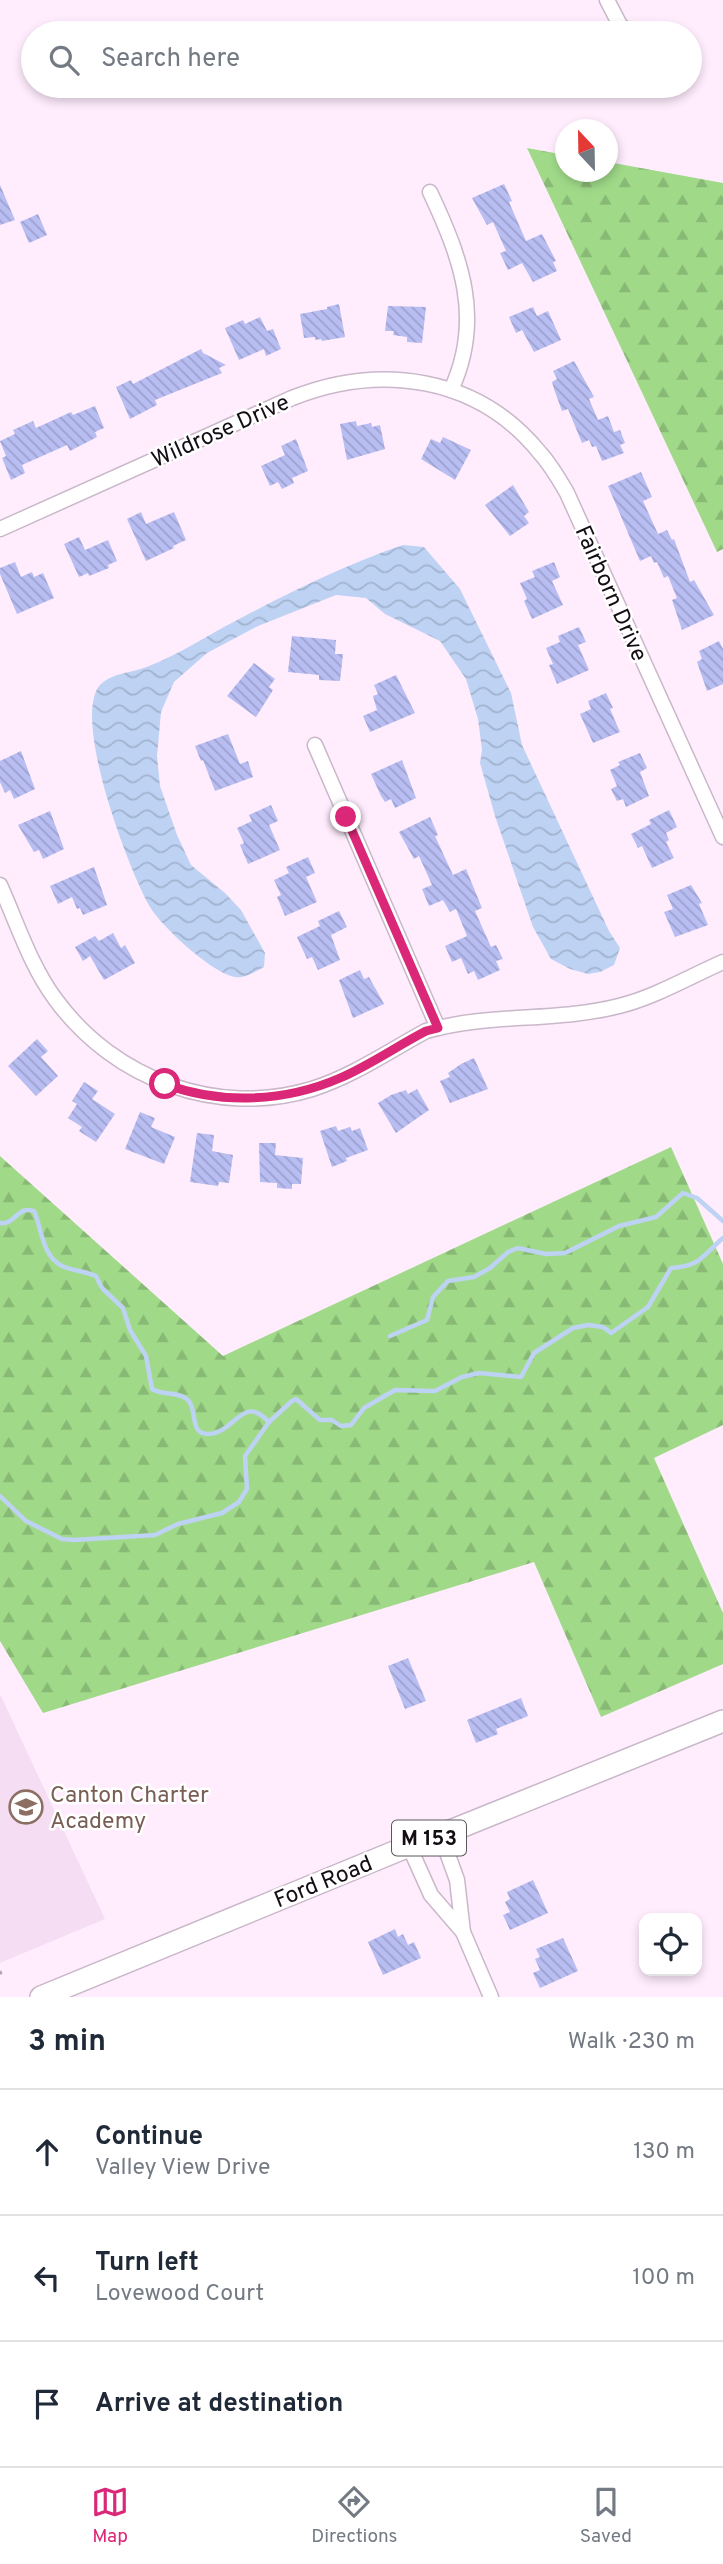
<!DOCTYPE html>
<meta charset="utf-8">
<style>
body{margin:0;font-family:Overpass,sans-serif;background:#f6f6f7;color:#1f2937}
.controls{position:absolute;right:21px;bottom:21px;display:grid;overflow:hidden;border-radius:14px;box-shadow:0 4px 10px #0003}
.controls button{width:63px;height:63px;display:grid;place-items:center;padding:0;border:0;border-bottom:2px solid #e0e1e3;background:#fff;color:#1f2937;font:35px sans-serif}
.compass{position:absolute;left:555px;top:119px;width:63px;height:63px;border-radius:50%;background:#fff;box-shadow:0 4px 10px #0003;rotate:338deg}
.stop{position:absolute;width:21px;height:21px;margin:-16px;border:5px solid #db2777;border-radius:50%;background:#fff}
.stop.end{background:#db2777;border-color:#fff;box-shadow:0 2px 7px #0008}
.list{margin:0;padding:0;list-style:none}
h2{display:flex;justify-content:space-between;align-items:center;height:91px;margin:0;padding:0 28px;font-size:30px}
h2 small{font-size:23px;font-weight:400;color:#747a83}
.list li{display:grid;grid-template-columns:46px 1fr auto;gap:21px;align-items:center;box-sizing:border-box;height:126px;padding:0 28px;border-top:2px solid #e0e1e3}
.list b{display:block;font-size:26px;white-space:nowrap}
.list p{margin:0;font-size:23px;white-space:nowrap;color:#747a83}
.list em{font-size:23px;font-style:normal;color:#747a83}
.icon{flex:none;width:38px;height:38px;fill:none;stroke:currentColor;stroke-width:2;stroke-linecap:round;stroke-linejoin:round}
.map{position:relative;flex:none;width:723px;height:1997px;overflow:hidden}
.search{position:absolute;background:#fff;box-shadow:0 4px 10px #0003;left:21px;right:21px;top:21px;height:77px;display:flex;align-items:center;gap:18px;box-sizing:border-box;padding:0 24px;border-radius:38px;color:#747a83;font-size:26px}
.sheet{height:469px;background:#fff}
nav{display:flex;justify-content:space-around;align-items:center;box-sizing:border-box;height:98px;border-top:2px solid #e0e1e3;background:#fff;font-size:19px;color:#747a83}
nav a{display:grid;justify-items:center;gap:4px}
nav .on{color:#db2777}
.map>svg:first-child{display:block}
.built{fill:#f5def4}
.forest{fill:url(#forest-firs)}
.water{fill:url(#water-waves)}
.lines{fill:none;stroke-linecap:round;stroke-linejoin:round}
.stream{stroke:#bed2f3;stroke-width:4.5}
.building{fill:url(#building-back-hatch)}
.minor-casing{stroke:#c9b8c9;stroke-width:17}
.primary-casing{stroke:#c9b8c9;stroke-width:24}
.path{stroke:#aea0ad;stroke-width:2.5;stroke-dasharray:3.5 5;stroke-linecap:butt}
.minor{stroke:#fff;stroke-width:14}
.primary{stroke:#fff;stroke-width:21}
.route{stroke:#db2777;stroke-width:9}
.labels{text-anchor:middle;stroke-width:5;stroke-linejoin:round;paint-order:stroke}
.shield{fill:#fff;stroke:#5a565a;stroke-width:2}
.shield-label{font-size:21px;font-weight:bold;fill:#140e14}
.street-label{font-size:23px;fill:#140e14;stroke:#fff}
.education-label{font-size:23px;fill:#785e54;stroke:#fff;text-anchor:start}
</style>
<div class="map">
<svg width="723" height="1997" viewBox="0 0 723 1997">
<defs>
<pattern id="forest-firs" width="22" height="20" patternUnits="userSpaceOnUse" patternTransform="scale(1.75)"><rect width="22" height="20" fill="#a0da89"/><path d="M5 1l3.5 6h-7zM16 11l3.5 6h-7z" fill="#89ba75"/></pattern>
<pattern id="water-waves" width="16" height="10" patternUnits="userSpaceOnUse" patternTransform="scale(1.75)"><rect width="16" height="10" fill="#bed2f3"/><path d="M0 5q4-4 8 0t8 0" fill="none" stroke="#a2b3cf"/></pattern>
<pattern id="building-back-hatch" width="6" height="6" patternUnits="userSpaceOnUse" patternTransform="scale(1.75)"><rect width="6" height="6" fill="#b8bdf2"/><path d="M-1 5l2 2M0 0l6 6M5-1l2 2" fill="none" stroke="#9da1cf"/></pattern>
</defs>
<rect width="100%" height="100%" fill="#ffedfe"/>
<!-- built -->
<polygon class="built" points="0,1694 105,1919 0,1963"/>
<!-- forest -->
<g class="forest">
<polygon points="527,148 565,155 566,172 608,172 608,162 723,183 723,549 717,552"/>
<polygon points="671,1147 723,1264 723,1425 654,1458 723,1613 723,1664 601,1717 534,1562 43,1713 0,1641 0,1156 223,1356"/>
</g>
<!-- water -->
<path class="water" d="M403 545 424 547 460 589 511 693 522 745 609 931 620 948 614 965 600 972 588 974 570 969 551 959 533 927 495 816 480 763 482 750 478 719 466 679 440 641 385 614 366 598 336 595 258 626 207 653 174 682 161 712 157 756 160 786 177 835 191 865 225 893 241 910 265 953 264 967C256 971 244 979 235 977 212 973 162 927 150 907 129 871 71 718 100 685 113 672 133 673 149 666 175 656 200 640 224 627 282 596 341 566 403 545Z"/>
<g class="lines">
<!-- stream -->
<g class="stream">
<path d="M0 1223C16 1225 17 1205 34 1211 42 1229 42 1256 62 1266 73 1271 85 1271 96 1276L102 1288 123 1308 130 1330 146 1356 152 1389C163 1396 178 1391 188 1400 198 1411 189 1434 208 1434 236 1433 242 1393 269 1422"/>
<polyline points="390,1336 427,1320 433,1297 448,1281 474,1277 490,1268 508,1252 518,1248 546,1254 565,1253 619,1226 656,1217 683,1193 697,1198 723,1221"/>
<path d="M0 1496 26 1521 62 1539 74 1540 155 1535 178 1524 222 1513 239 1502 247 1489 245 1456 269 1422 292 1401 296 1399 320 1420H332L341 1426 351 1425 364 1408 395 1390 435 1391 462 1377 479 1373 521 1377 534 1353 573 1328 588 1325 603 1327 611 1333 648 1307 671 1268C701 1266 701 1257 723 1238"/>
</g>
</g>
<!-- building -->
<g class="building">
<polygon points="504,184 512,201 509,202 526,241 542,234 556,261 553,262 557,271 533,282 522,263 508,270 500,253 506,251 493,222 487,225 472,198"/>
<polygon points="0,185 15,220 0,225"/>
<polygon points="38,214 47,235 29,243 20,222"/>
<polygon points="339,304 345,337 322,341 321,339 315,340 315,337 304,338 300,314 327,309 327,307"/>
<polygon points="388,306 426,307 422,343 407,342 407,337 393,335 394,331 385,331"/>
<polygon points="533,307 537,316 548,311 561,340 534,352 522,330 516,333 509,317"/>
<polygon points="260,317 267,331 273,329 281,349 266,356 264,349 239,360 225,328 243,320 245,324"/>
<polygon points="201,349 203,353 226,365 219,368 222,373 155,400 157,405 130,419 116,387 131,380 133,384"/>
<polygon points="574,361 594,397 589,399 598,420 608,416 614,432 620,430 625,443 620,445 624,453 602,461 596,446 592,447 589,440 582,443 568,409 562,411 554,389 552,382 557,379 553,371"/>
<polygon points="95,406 104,428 95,432 97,437 70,451 67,445 22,465 25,473 11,480 2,458 6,456 0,441 15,434 13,430 33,421 36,428 71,412 73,415"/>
<polygon points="356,421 357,426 371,423 372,427 380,425 385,449 347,460 340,424"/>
<polygon points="443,437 471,450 455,480 421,459 431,439 440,443"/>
<polygon points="296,439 308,471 292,478 294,483 282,489 278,482 270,486 261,466 285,455 281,446"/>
<polygon points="641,472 652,497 643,501 658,534 667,530 672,540 674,539 690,582 694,580 714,615 682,630 672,600 677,598 668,576 664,578 657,562 654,563 651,556 640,561 608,486"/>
<polygon points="513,485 529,512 524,516 529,523 510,536 485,505"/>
<polygon points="141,512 146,524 174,512 186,540 173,546 174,548 146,561 127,519"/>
<polygon points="79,537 85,550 108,540 117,561 108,565 109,568 89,576 88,573 79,577 64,544"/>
<polygon points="15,562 21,577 32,572 34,577 43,573 54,598 17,614 0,574 0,568"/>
<polygon points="554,562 560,577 552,581 563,605 532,619 524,601 527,599 520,583 535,577 532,571"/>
<polygon points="579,627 586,642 578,645 589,670 557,684 549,665 553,664 546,648 560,642 558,636"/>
<polygon points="292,636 336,640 335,654 343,654 340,681 319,680 319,675 288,672"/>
<polygon points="719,641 723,649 723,684 707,691 697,662 702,659 699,651"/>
<polygon points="254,663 275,679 269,687 273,690 256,717 227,696"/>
<polygon points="396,675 415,713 370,732 363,716 377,710 373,696 378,694 374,685"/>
<polygon points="606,693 613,708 610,709 620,732 593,743 580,714 591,709 588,701"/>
<polygon points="228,734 240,764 248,761 253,777 215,791 203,760 201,761 195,746"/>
<polygon points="21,751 35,789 14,799 10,790 5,793 0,782 0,761"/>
<polygon points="640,753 647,768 640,772 649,796 626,807 623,799 617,801 611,789 617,786 610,770 620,765 618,762"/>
<polygon points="402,760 416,798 395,808 391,799 385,802 381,796 371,774"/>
<polygon points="271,805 278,821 269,825 280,850 248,864 240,845 244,843 237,828 252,821 249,815"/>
<polygon points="669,810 677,827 666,833 669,840 666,842 674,858 652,868 642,846 638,848 631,834 651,824 649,820"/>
<polygon points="50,811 64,849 43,859 39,850 34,852 18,825"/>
<polygon points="430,817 438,835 435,836 453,875 466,869 482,908 475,911 491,947 496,945 503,959 496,961 500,970 478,980 474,971 468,974 461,958 452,962 445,946 467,936 456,909 450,912 443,900 429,906 422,889 432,885 419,856 414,859 399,832"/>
<polygon points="308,857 315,873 306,877 317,902 285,916 277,897 281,895 274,880 289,873 286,867"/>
<polygon points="94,867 107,905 83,915 80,908 77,909 72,897 58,904 50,886"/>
<polygon points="691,885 702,903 699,904 708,925 675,937 664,912 673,909 667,895"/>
<polygon points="339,911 347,927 331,935 340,960 318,970 312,957 307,959 297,937 320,926 318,921"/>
<polygon points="113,933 121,948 125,945 135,963 104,980 90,956 83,961 75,947 95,936 99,941"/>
<polygon points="360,970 364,979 369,977 384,1004 353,1018 339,980"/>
<polygon points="37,1039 48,1051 41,1057 58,1076 36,1096 8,1066"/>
<polygon points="474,1058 488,1089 450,1103 440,1081 450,1077 448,1073 461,1064"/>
<polygon points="84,1082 98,1091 92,1099 115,1114 96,1142 79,1131 82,1127 68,1118 77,1104 72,1101"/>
<polygon points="417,1089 429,1110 396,1133 378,1103 391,1095 406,1090 408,1094"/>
<polygon points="140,1112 155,1118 151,1127 175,1137 164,1164 125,1149"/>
<polygon points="336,1126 338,1131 350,1127 352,1131 360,1128 368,1150 346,1158 347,1161 332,1167 320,1131"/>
<polygon points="197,1133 214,1135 212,1151 233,1155 229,1183 219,1182 218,1186 190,1182"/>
<polygon points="259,1143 276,1143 275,1155 303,1158 301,1184 292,1184 292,1189 277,1188 277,1183 260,1182"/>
<polygon points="408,1658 426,1701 405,1709 388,1666"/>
<polygon points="521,1698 528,1716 496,1729 498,1734 476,1743 467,1720"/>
<polygon points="533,1880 548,1913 510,1930 503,1915 510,1912 505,1902 510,1899 507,1892"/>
<polygon points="395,1929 398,1937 403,1934 408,1945 414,1942 421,1958 383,1975 368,1942"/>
<polygon points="563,1938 578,1971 540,1988 533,1973 540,1970 535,1959 540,1957 536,1949"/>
</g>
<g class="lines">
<defs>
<g id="minor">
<polyline points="607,0 620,25 630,33"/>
<path d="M430 192C461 258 484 319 451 390"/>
<path d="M0 529 292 398C380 363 478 376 540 453 551 465 559 479 567 493L723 837"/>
<polyline points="315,745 438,1028"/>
<path d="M0 885C17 923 31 967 56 1000 114 1079 217 1118 312 1089 353 1076 389 1051 426 1031 489 1013 556 1022 619 1006 655 997 689 977 723 962"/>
<polyline points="409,1846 431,1895 463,1932 457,1880 440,1833"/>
<polyline points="463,1932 491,1997"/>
</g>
<polyline id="primary" points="41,1997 409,1846 458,1828 723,1721"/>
</defs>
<!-- minor casing -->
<use href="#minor" class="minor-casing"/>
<!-- primary casing -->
<use href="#primary" class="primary-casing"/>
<!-- path -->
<polyline class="path" points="0,1971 3,1978"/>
<!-- minor -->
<use href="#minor" class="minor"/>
<!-- primary -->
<use href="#primary" class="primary"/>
</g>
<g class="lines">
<!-- route -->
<path class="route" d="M165 1084C221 1105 285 1102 340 1078 370 1065 397 1046 426 1031L438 1028 346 817"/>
</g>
<!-- icons -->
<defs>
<symbol id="school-ring" viewBox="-11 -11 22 22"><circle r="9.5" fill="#fff" stroke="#8d6e63" stroke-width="1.5"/><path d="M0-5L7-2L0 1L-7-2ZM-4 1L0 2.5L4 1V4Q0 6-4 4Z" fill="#8d6e63"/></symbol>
</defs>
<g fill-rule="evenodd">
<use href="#school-ring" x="7" y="1788" width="38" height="38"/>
</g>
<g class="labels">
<!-- shield labels -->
<rect class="shield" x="392" y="1820.5" width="74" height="35" rx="5"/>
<g class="shield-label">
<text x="429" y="1845">M 153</text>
</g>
<!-- street labels -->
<g class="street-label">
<text transform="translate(220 430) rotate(-24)" y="8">Wildrose Drive</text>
<text transform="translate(612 593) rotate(66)" y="8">Fairborn Drive</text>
<text transform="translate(323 1881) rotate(-22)" y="8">Ford Road</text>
</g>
<!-- education labels -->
<g class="education-label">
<text x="50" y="1802">Canton Charter<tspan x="50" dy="26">Academy</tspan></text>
</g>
</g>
</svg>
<div class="controls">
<button><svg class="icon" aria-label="locate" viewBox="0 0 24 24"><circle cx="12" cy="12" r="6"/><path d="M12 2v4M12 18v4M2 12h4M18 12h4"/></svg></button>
</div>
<svg class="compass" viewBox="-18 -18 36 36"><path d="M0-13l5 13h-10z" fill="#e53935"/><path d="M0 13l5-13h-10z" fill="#747a83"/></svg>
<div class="stop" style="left:165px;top:1084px"></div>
<div class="stop end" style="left:346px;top:817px"></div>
<div class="search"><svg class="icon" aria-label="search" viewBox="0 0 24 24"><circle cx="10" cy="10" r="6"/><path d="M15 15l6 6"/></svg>Search here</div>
</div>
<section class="sheet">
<h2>3 min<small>Walk · 230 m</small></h2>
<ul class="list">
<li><svg class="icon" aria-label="ahead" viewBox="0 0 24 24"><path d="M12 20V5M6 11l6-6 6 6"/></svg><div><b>Continue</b><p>Valley View Drive</p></div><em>130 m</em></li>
<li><svg class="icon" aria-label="left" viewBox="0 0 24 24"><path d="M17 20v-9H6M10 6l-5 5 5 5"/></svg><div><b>Turn left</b><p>Lovewood Court</p></div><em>100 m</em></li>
<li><svg class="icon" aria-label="arrive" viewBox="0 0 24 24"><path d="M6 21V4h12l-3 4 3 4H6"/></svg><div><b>Arrive at destination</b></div></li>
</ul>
</section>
<nav>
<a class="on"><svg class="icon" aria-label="map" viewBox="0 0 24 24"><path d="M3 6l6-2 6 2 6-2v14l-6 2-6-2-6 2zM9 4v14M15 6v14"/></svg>Map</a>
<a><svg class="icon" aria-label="directions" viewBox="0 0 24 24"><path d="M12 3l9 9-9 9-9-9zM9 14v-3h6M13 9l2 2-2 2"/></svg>Directions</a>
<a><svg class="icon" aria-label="saved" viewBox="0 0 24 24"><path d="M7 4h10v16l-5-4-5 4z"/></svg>Saved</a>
</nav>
